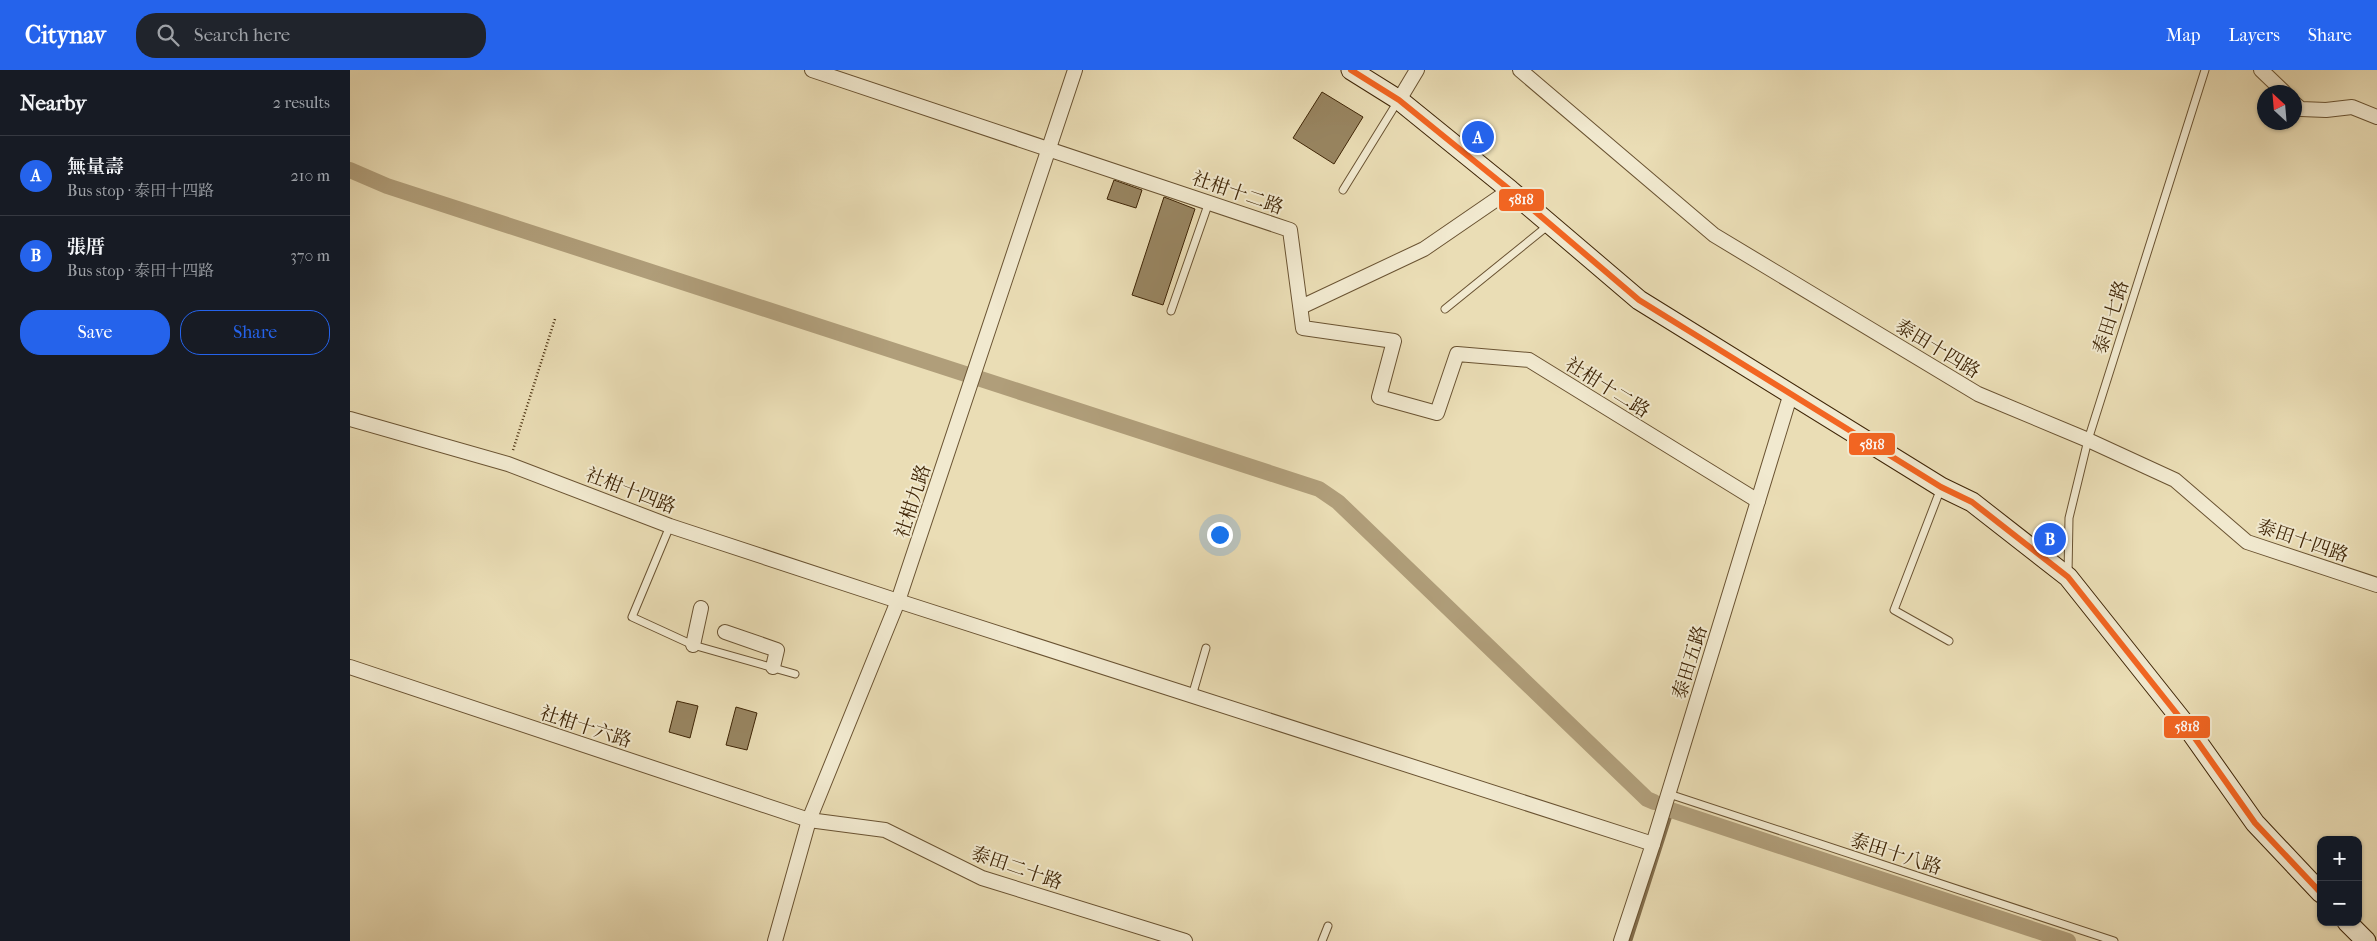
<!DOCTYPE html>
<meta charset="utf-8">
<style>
body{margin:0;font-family:"IM FELL French Canon","Noto Serif TC",serif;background:#20242c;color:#f1f3f6}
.controls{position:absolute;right:15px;bottom:15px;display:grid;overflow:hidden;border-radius:10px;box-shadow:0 1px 4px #0004}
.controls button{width:45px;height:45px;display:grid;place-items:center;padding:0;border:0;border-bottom:1px solid #363941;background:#171b24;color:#f1f3f6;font:25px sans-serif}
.compass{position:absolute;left:1907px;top:15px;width:45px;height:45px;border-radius:50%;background:#171b24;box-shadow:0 1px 4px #0004;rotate:334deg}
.you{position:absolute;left:869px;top:464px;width:18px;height:18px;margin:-12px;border:4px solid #fff;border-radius:50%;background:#1a73e8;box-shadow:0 0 0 8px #1a73e833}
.badge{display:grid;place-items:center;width:32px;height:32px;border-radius:50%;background:#2563eb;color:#fff;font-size:16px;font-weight:700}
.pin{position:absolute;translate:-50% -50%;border:2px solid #fff;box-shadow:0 1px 5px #0006}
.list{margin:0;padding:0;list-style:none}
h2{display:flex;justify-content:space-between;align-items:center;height:65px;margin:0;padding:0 20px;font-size:21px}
h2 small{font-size:16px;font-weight:400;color:#9ea1a6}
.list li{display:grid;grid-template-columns:32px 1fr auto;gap:15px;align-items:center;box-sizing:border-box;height:80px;padding:0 20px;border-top:1px solid #363941}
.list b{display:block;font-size:19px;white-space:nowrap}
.list p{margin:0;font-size:16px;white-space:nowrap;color:#9ea1a6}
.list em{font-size:16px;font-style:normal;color:#9ea1a6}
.actions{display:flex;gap:10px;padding:15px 20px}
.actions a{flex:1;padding:11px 0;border:1px solid #2563eb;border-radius:20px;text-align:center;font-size:18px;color:#2563eb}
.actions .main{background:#2563eb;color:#fff}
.icon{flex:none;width:28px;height:28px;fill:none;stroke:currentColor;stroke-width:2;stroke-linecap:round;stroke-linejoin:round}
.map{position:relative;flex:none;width:2027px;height:871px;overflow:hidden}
header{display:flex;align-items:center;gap:30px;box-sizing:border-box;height:70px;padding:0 25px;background:#2563eb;color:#fff}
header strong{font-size:24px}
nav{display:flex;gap:28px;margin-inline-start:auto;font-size:18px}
.search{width:350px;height:45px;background:#20242c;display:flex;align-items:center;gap:12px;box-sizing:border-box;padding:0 18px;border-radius:20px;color:#9ea1a6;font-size:19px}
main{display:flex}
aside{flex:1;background:#171b24}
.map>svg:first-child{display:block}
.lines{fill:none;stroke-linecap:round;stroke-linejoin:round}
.stream{stroke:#836e4c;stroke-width:4.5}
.canal{stroke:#b09e7a;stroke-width:16}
.building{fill:#988561;stroke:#3f2506}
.lane-casing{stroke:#6a5332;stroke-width:9}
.street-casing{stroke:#6a5332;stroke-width:16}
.secondary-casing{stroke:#3f2506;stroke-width:21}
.path{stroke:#3f2506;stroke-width:2.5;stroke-dasharray:1 2.5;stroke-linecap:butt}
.lane{stroke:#f1e9cf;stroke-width:7}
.street{stroke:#f1e9cf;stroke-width:14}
.secondary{stroke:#f1e9cf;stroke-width:19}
.bus-1-casing{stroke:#f1e9cf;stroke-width:10}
.bus-1{stroke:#f26522;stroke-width:6}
.labels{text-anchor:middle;stroke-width:4;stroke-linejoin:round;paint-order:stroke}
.street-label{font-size:19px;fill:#3f2506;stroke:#f1e9cf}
.line-badge{stroke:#f1e9cf;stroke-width:2}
.badge-label{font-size:14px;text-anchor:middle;font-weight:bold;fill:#fff}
</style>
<header>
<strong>Citynav</strong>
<div class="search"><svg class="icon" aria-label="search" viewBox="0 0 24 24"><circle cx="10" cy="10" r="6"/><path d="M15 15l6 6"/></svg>Search here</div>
<nav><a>Map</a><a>Layers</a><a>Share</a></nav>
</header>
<main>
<aside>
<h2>Nearby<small>2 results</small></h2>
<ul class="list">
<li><span class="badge">A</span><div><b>無量壽</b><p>Bus stop · 泰田十四路</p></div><em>210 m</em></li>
<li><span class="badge">B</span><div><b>張厝</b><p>Bus stop · 泰田十四路</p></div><em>370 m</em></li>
</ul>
<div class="actions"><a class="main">Save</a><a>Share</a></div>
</aside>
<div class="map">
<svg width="2027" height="871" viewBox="0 0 2027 871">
<rect width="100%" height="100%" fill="#eaddb5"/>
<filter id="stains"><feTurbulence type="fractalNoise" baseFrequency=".004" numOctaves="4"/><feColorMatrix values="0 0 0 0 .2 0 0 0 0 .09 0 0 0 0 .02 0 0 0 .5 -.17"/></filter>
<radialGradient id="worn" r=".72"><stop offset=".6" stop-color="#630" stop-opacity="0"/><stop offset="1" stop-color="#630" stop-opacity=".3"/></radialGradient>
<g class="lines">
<!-- stream -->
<polyline class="stream" points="1280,871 1322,740"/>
<!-- canal -->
<g class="canal">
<polyline points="0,100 37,116 969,419 988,432 1297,729 1304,732"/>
<polyline points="1321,740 1718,871"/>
</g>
</g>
<!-- building -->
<g class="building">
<polygon points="972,22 1013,47 984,94 943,68"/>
<polygon points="764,110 792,120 786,138 757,129"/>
<polygon points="814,127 845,139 813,235 782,225"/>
<polygon points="327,631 348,636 340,668 319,662"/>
<polygon points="386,637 407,643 397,680 376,675"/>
</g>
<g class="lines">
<defs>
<g id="lane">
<polyline points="993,120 1048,31"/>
<polyline points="1095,239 1200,154"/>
<polyline points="821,241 859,132"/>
<polyline points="1591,418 1544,540 1599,571"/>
<polyline points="320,456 282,547 343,575 445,604"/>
<polyline points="1718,504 1719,448 1738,370 1855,0"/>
<polyline points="842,626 856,578"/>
<polyline points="1319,724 1764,871"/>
<polyline points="972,871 978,856"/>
</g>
<g id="street">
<polyline points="462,0 940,160 953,258 1044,271 1029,327 1087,343 1107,284 1179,290 1408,431"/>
<polyline points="1170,0 1364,165 1628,324 1738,370 1825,410 1897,472 2027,515"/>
<polyline points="1911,0 1934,22"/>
<polyline points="1049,30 1067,0"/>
<polyline points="1944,33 1951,39 1976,40 2002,37 2027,47"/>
<polyline points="951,237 1074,179 1160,120"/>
<polyline points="0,349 158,394 320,456 548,531 1303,774"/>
<polyline points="375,562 427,580 423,597"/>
<polyline points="343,575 351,538"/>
<polyline points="0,597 459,750 535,760 632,808 835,871"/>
<polyline points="425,871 459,750 548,531 725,0"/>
<polyline points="1271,871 1303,774 1441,323"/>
</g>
<g id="secondary">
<polyline points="1001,0 1049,30 1160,120 1289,230 1591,417 1622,432 1718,507 1835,654 1905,753 1971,823"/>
<polyline points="1997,852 2016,871"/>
</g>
</defs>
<!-- lane casing -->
<use href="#lane" class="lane-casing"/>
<!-- street casing -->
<use href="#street" class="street-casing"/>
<!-- secondary casing -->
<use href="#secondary" class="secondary-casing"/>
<!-- path -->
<polyline class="path" points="163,380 205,249"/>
<!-- lane -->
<use href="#lane" class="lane"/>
<!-- street -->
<use href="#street" class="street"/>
<!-- secondary -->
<use href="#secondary" class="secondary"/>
<defs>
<polyline id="bus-1" points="1001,0 1049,30 1160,120 1289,230 1591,417 1622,432 1718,507 1835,654 1905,753 1971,823"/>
</defs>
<!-- bus-1 casing -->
<use href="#bus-1" class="bus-1-casing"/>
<!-- bus-1 -->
<use href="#bus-1" class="bus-1"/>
</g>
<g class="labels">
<!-- street labels -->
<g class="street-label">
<text transform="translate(888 122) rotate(19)" y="7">社柑十二路</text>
<text transform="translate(1760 247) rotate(-72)" y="7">泰田七路</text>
<text transform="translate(1588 278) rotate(31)" y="7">泰田十四路</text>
<text transform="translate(1258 317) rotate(32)" y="7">社柑十二路</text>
<text transform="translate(281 420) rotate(21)" y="7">社柑十四路</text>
<text transform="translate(562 431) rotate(-72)" y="7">社柑九路</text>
<text transform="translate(1953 470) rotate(19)" y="7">泰田十四路</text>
<text transform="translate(1339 592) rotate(-73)" y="7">泰田五路</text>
<text transform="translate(236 656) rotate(18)" y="7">社柑十六路</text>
<text transform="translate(1546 783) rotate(18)" y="7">泰田十八路</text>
<text transform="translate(667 797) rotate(19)" y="7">泰田二十路</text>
</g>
</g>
<g class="line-badge">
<rect x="1148" y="118" width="47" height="24" rx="5" fill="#f26522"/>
<rect x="1498" y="362" width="48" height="24" rx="5" fill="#f26522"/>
<rect x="1813" y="645" width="48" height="24" rx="5" fill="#f26522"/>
</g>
<g class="badge-label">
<text x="1171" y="134">5818</text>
<text x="1522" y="379">5818</text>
<text x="1837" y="661">5818</text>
</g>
<rect width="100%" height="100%" filter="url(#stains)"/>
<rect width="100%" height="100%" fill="url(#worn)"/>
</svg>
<div class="controls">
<button>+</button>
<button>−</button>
</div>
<svg class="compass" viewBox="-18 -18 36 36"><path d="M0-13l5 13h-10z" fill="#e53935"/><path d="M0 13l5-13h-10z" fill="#9ea1a6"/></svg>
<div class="you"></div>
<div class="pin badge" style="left:1128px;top:67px">A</div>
<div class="pin badge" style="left:1700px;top:469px">B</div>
</div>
</main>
